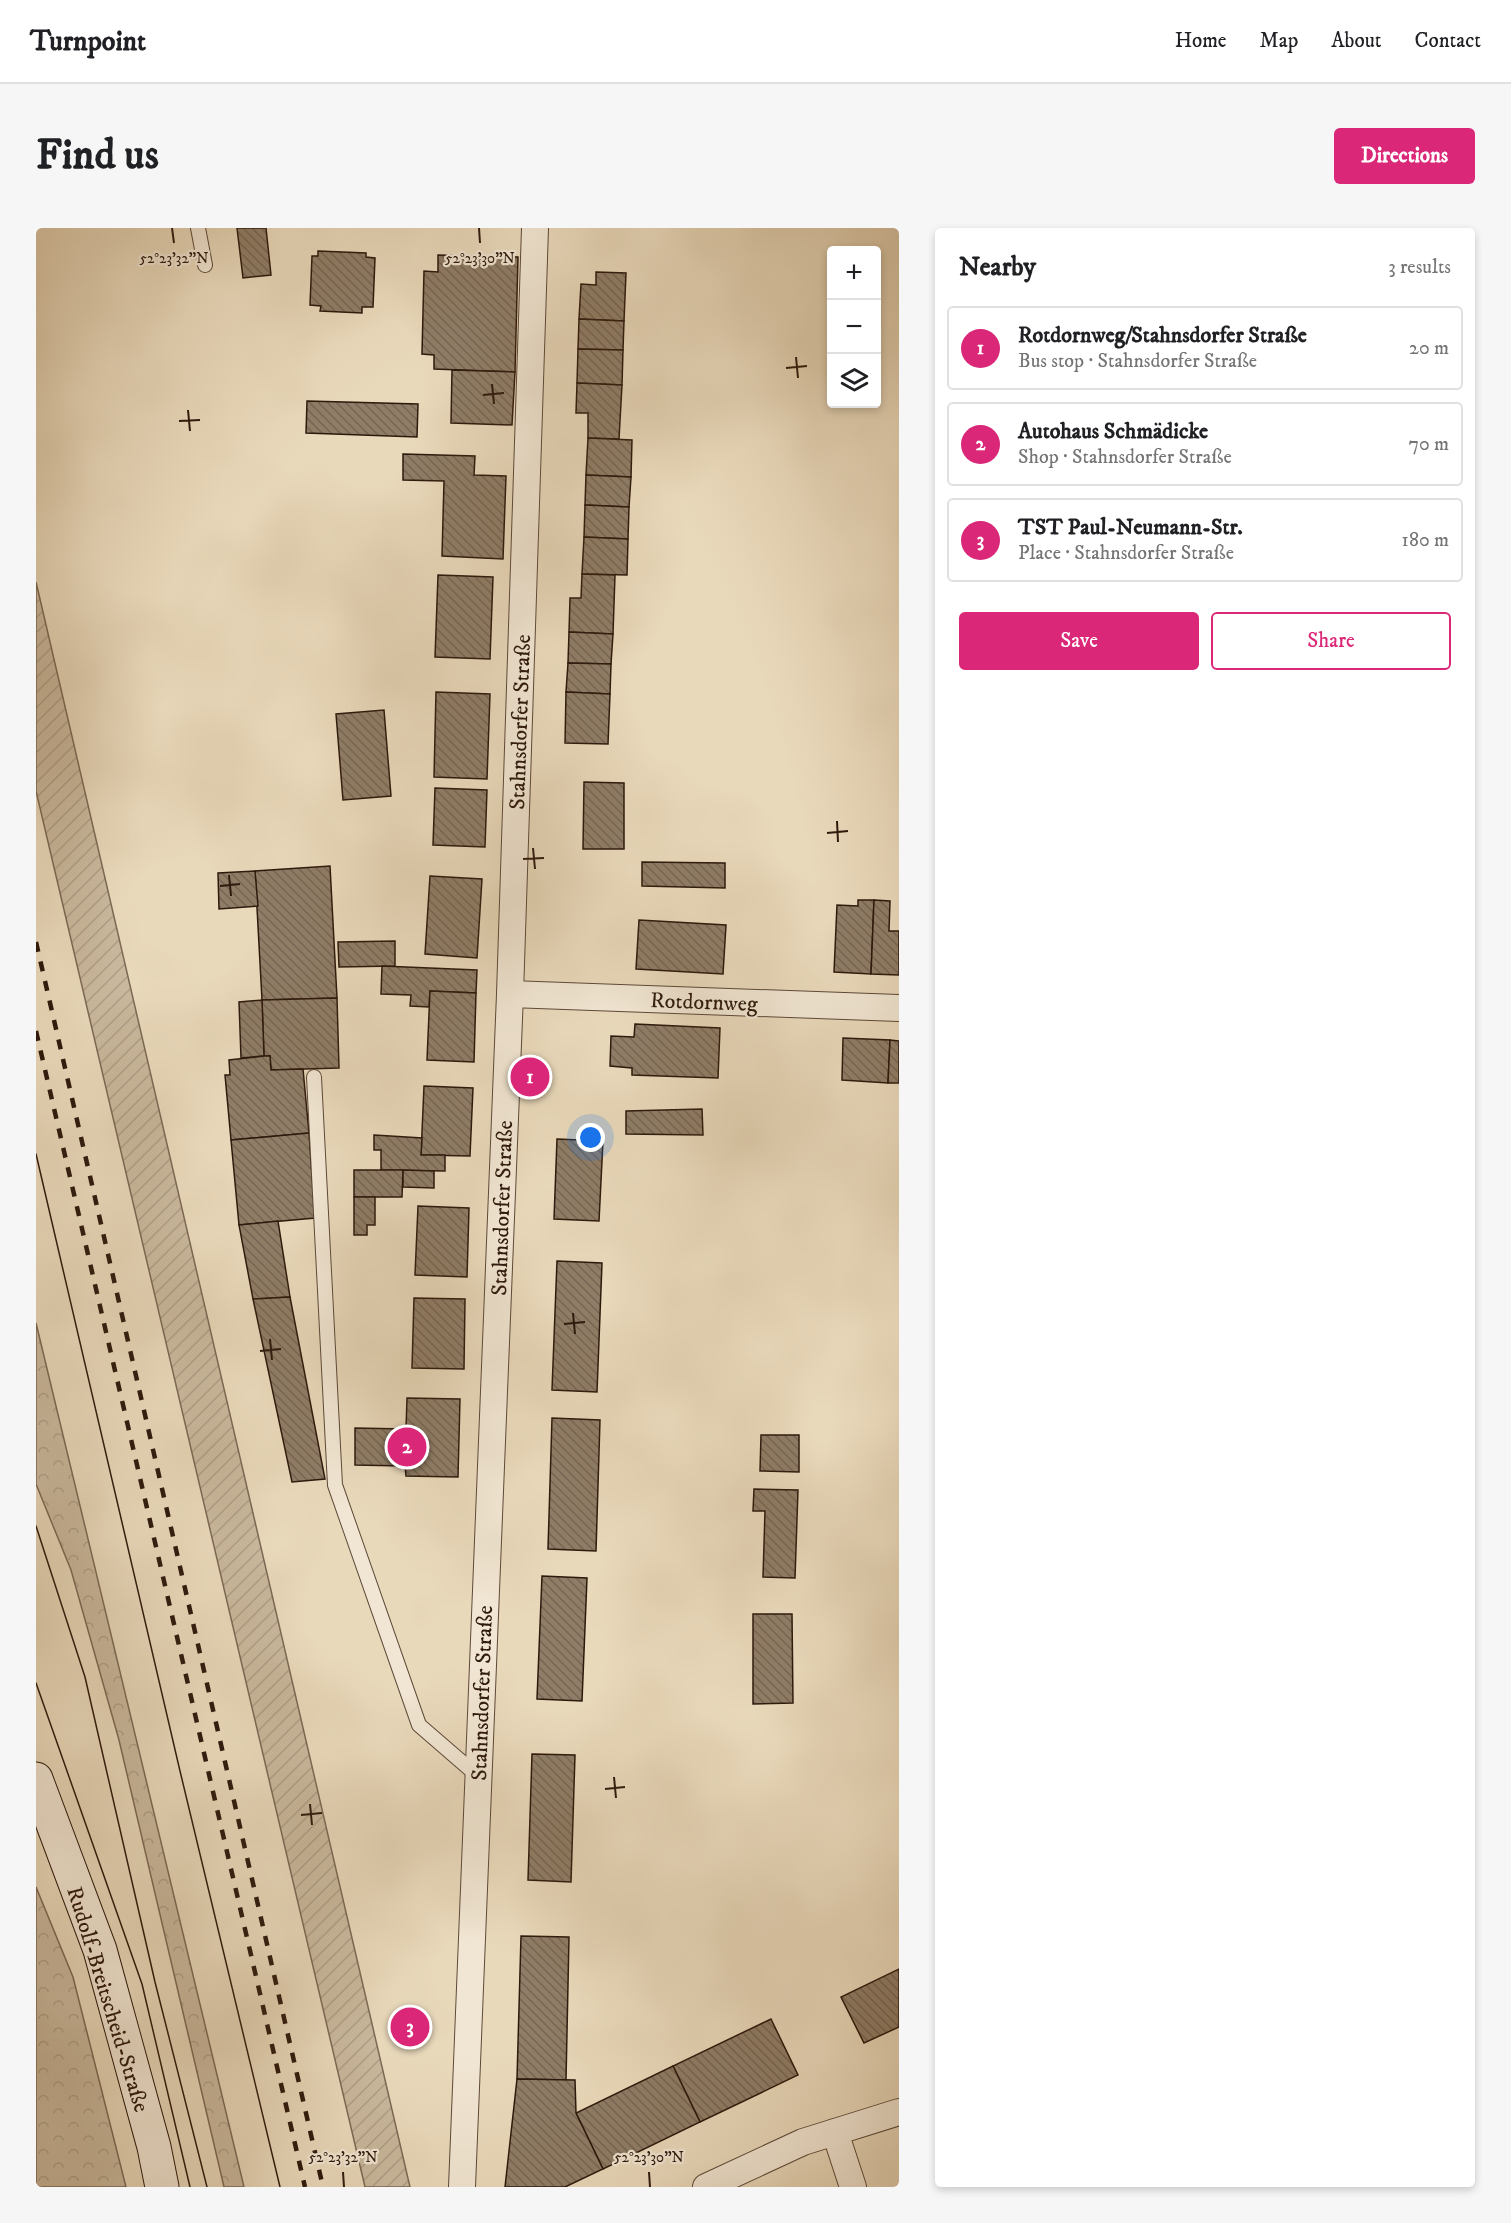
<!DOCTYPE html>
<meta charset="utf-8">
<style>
body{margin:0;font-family:"IM FELL DW Pica",serif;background:#f6f6f6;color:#202124}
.controls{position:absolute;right:18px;top:18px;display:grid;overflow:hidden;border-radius:6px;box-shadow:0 3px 9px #0003}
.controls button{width:54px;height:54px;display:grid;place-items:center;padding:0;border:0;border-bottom:2px solid #e0e0e0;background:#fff;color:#202124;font:30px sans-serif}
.you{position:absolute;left:555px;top:910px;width:21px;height:21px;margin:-15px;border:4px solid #fff;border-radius:50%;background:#1a73e8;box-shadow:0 0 0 9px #1a73e833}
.badge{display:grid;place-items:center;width:39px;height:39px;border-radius:50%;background:#db2777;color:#fff;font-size:20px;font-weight:700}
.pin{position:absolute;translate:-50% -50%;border:3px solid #fff;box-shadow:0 2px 6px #0006}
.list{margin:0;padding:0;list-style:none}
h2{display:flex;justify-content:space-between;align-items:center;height:78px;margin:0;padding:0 24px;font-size:26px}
h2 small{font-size:20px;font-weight:400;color:#757577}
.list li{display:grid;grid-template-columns:39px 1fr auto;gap:18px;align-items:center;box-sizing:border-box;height:84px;margin:0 12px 12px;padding:0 12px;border:2px solid #e0e0e0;border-radius:6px}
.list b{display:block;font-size:22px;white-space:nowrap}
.list p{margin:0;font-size:20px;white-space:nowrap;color:#757577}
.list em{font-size:20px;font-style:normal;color:#757577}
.actions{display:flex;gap:12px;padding:18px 24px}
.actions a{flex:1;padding:14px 0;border:2px solid #db2777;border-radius:6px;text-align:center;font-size:21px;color:#db2777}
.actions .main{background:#db2777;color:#fff}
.icon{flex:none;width:33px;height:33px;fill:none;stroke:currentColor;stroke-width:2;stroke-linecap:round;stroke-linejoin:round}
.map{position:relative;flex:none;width:863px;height:1959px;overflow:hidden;border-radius:6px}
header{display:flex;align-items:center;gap:36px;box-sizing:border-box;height:84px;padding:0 30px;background:#fff;border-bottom:2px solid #e0e0e0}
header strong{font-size:28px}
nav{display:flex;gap:33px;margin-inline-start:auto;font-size:21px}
.intro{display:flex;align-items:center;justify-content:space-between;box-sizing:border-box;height:144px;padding:0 36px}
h1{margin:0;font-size:42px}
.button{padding:15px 27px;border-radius:6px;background:#db2777;color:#fff;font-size:21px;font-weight:700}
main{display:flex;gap:36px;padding:0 36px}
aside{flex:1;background:#fff;border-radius:6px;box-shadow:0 3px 9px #0003}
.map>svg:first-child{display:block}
.forest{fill:url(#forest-crowns);stroke:#7c6855;stroke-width:1.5}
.garden{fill:url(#garden-furrows);stroke:#7c6855;stroke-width:1.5}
.building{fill:url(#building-back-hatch);stroke:#2e190d;stroke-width:1.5}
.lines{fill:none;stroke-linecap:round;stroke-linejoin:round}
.lane-casing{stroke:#5d4938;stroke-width:16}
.street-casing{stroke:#5d4938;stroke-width:28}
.secondary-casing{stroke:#2e190d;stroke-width:35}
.lane{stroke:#f1e6d3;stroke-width:14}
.street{stroke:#f1e6d3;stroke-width:26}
.secondary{stroke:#f1e6d3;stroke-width:33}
.tram{stroke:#2e190d;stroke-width:1.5}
.rail{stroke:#2e190d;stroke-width:4.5;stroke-dasharray:10 10;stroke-linecap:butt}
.ticks{fill:none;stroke:#2e190d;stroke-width:2}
.labels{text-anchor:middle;stroke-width:4.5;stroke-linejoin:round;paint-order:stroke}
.street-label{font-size:22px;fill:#2e190d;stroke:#f1e6d3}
.ticks-label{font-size:15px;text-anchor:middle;fill:#2e190d;stroke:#f1e6d3;stroke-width:4.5;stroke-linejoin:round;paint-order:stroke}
</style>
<header>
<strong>Turnpoint</strong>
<nav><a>Home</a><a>Map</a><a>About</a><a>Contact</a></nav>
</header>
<div class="intro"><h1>Find us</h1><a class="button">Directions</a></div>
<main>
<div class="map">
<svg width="863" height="1959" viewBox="0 0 863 1959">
<defs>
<pattern id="forest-crowns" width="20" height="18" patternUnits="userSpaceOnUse" patternTransform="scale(1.5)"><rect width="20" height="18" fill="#c9b89d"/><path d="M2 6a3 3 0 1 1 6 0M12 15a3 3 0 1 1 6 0" fill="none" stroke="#ad9e86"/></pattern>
<pattern id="garden-furrows" width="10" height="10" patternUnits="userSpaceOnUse" patternTransform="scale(1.5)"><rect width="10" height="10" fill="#c9b89d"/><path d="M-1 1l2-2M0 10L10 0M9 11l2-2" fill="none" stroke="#ad9e86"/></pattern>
<pattern id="building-back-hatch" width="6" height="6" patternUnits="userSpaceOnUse" patternTransform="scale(1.5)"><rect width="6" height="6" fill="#8f7d67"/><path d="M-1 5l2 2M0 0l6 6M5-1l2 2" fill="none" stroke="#756653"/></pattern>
</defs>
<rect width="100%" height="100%" fill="#e9d9bb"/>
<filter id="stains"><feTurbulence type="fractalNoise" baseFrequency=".00333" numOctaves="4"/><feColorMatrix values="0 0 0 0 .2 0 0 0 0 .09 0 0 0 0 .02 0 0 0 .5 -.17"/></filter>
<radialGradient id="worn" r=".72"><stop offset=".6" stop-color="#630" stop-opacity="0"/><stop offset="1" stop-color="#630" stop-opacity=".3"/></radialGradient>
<!-- forest -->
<g class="forest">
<polygon points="0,1095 208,1959 188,1959 83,1512 35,1342 0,1256"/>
<polygon points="0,1659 37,1749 90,1959 0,1959"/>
</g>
<!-- garden -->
<polygon class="garden" points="0,354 374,1959 329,1959 0,563"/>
<!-- building -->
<g class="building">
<polygon points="201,0 230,0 235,47 207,50"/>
<polygon points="282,23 330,25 330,29 339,30 337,79 326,79 326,85 284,83 285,78 274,77 276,28 282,28"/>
<polygon points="402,27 482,29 479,144 398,141 398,127 386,126 388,43 402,44"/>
<polygon points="560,44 590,45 588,93 543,91 545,56 560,57"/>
<polygon points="543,91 588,93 587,122 542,121"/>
<polygon points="542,121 587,122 586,157 541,155"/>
<polygon points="416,142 479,144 476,197 415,195"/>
<polygon points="541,155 586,157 583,211 552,210 552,185 540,185"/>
<polygon points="271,173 382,176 381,209 270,205"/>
<polygon points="552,210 596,212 595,249 550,247"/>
<polygon points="367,226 439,228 438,247 470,248 467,331 406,328 408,253 367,252"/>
<polygon points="550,247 595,249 593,279 549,277"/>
<polygon points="549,277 593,279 592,311 548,309"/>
<polygon points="548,309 592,311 591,347 546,346"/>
<polygon points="546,346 579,347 577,406 533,404 534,370 545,370"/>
<polygon points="402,347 457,349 454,431 399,429"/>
<polygon points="533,404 577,406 575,436 532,435"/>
<polygon points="532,435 575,436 574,466 530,464"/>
<polygon points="400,464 454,466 451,551 398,549"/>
<polygon points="530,464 574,466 572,516 529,515"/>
<polygon points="348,482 355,568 307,572 300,486"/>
<polygon points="548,554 588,555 588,621 547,621"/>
<polygon points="399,560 451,562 449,619 397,617"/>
<polygon points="606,634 689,635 689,660 606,658"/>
<polygon points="294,638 301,770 226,772 219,643"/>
<polygon points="219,643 222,678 183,681 182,645"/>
<polygon points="394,648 446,651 441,730 389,726"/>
<polygon points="822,672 838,672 835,746 798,744 801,677 822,678"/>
<polygon points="838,672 854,673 853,703 863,703 863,747 835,746"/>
<polygon points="603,692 690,697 687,746 600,741"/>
<polygon points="359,713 359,738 303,739 302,714"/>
<polygon points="346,738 441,742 440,765 394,763 393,779 374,778 375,767 345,766"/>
<polygon points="394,763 440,765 438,834 391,832"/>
<polygon points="301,770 303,840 235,842 234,828 228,828 226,772"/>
<polygon points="226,772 228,828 205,830 203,774"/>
<polygon points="599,796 684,800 682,850 596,847 596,840 574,838 575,808 598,809"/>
<polygon points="807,810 854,812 852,855 806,852"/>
<polygon points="854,812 863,813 863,855 852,855"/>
<polygon points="228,828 234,828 235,842 267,841 273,905 195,912 189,847 194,847 193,832"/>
<polygon points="388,858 437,860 434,928 385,927"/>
<polygon points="666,881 667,907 590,906 590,883"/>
<polygon points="273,905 279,990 203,997 195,912"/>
<polygon points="338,907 386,910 385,927 409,927 409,943 345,942 345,922 338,922"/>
<polygon points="521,911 567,913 563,993 518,991"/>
<polygon points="318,942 367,942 366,969 318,969"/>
<polygon points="367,942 398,943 398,960 367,959"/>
<polygon points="318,969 339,969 339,997 331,997 331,1007 318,1007"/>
<polygon points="382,978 433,980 431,1049 379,1047"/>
<polygon points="242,993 254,1069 217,1071 203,997"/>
<polygon points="521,1033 566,1035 561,1164 516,1162"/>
<polygon points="254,1069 289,1251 256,1254 217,1071"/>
<polygon points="378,1070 429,1071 428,1141 376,1140"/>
<polygon points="371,1170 424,1171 422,1249 370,1248 369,1238 319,1237 319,1200 370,1201"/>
<polygon points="516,1190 564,1192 560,1323 512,1321"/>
<polygon points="725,1207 763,1207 763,1244 724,1243"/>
<polygon points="718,1261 762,1262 759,1350 727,1349 729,1283 717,1283"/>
<polygon points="506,1348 551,1350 546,1473 501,1471"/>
<polygon points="717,1386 756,1386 757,1475 717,1476"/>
<polygon points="496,1526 539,1527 535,1654 492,1652"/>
<polygon points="485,1708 533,1709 530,1852 481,1851"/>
<polygon points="863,1741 863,1799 828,1815 805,1769"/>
<polygon points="366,1780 384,1781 382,1817 364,1816"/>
<polygon points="735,1791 762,1847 664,1894 637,1838"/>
<polygon points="637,1838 664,1894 567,1941 540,1885"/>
<polygon points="481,1851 539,1852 540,1885 567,1941 529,1959 469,1959"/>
</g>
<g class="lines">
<defs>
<g id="lane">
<polyline points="162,0 169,37"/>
<polyline points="278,849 299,1257 383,1497 442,1548"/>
</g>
<g id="street">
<polyline points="474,766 863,780"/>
<polyline points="799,1904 817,1959"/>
<polyline points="426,1959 474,766 499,0"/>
<polyline points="670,1959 767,1914 863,1884"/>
</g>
<polyline id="secondary" points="0,1551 64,1722 118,1919 126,1959"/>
</defs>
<!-- lane casing -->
<use href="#lane" class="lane-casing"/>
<!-- street casing -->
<use href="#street" class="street-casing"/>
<!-- secondary casing -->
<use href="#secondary" class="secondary-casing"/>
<!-- lane -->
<use href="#lane" class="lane"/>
<!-- street -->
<use href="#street" class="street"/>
<!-- secondary -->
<use href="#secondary" class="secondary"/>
<!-- tram -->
<g class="tram">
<polyline points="0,926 144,1543 244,1959"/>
<polyline points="0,1298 49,1449 119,1754 171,1959"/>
<polyline points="0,1455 106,1756 154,1959"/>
</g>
<!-- rail -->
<g class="rail">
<polyline points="0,714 287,1959"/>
<polyline points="0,803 269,1959"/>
</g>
</g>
<!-- ticks -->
<path class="ticks" d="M136 0 138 15M443 0 444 15M760 129 762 150M750 140 771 138M456 156 458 176M447 167 468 165M152 182 154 203M143 193 164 192M801 593 802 614M791 605 812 603M497 620 499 641M487 631 508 630M193 647 195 668M184 658 204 656M537 1085 539 1106M528 1096 549 1094M234 1111 236 1132M224 1123 245 1121M578 1549 580 1570M569 1561 589 1559M274 1576 276 1597M265 1587 286 1585M307 1944 308 1959M613 1944 614 1959"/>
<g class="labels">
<!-- street labels -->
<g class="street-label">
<text transform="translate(483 494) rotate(-88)" y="8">Stahnsdorfer Straße</text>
<text transform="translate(668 773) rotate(2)" y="8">Rotdornweg</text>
<text transform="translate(465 980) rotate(-88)" y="8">Stahnsdorfer Straße</text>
<text transform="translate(445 1465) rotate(-88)" y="8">Stahnsdorfer Straße</text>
<text transform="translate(73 1771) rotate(73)" y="8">Rudolf-Breitscheid-Straße</text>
</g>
</g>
<g class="ticks-label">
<text x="138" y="35">52°23'32"N</text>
<text x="444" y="35">52°23'30"N</text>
<text x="307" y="1934">52°23'32"N</text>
<text x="613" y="1934">52°23'30"N</text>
</g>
<rect width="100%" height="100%" filter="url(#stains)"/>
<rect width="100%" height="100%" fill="url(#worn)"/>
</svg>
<div class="controls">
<button>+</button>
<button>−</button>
<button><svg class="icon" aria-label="layers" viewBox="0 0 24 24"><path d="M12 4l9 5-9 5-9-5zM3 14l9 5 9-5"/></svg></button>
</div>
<div class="you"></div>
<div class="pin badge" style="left:494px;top:849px">1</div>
<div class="pin badge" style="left:371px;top:1219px">2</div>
<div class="pin badge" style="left:374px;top:1799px">3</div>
</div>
<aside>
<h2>Nearby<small>3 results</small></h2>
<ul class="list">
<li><span class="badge">1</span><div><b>Rotdornweg/Stahnsdorfer Straße</b><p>Bus stop · Stahnsdorfer Straße</p></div><em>20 m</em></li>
<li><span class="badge">2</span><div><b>Autohaus Schmädicke</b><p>Shop · Stahnsdorfer Straße</p></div><em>70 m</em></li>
<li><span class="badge">3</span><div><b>TST Paul-Neumann-Str.</b><p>Place · Stahnsdorfer Straße</p></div><em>180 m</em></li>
</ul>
<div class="actions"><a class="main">Save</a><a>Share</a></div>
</aside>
</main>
